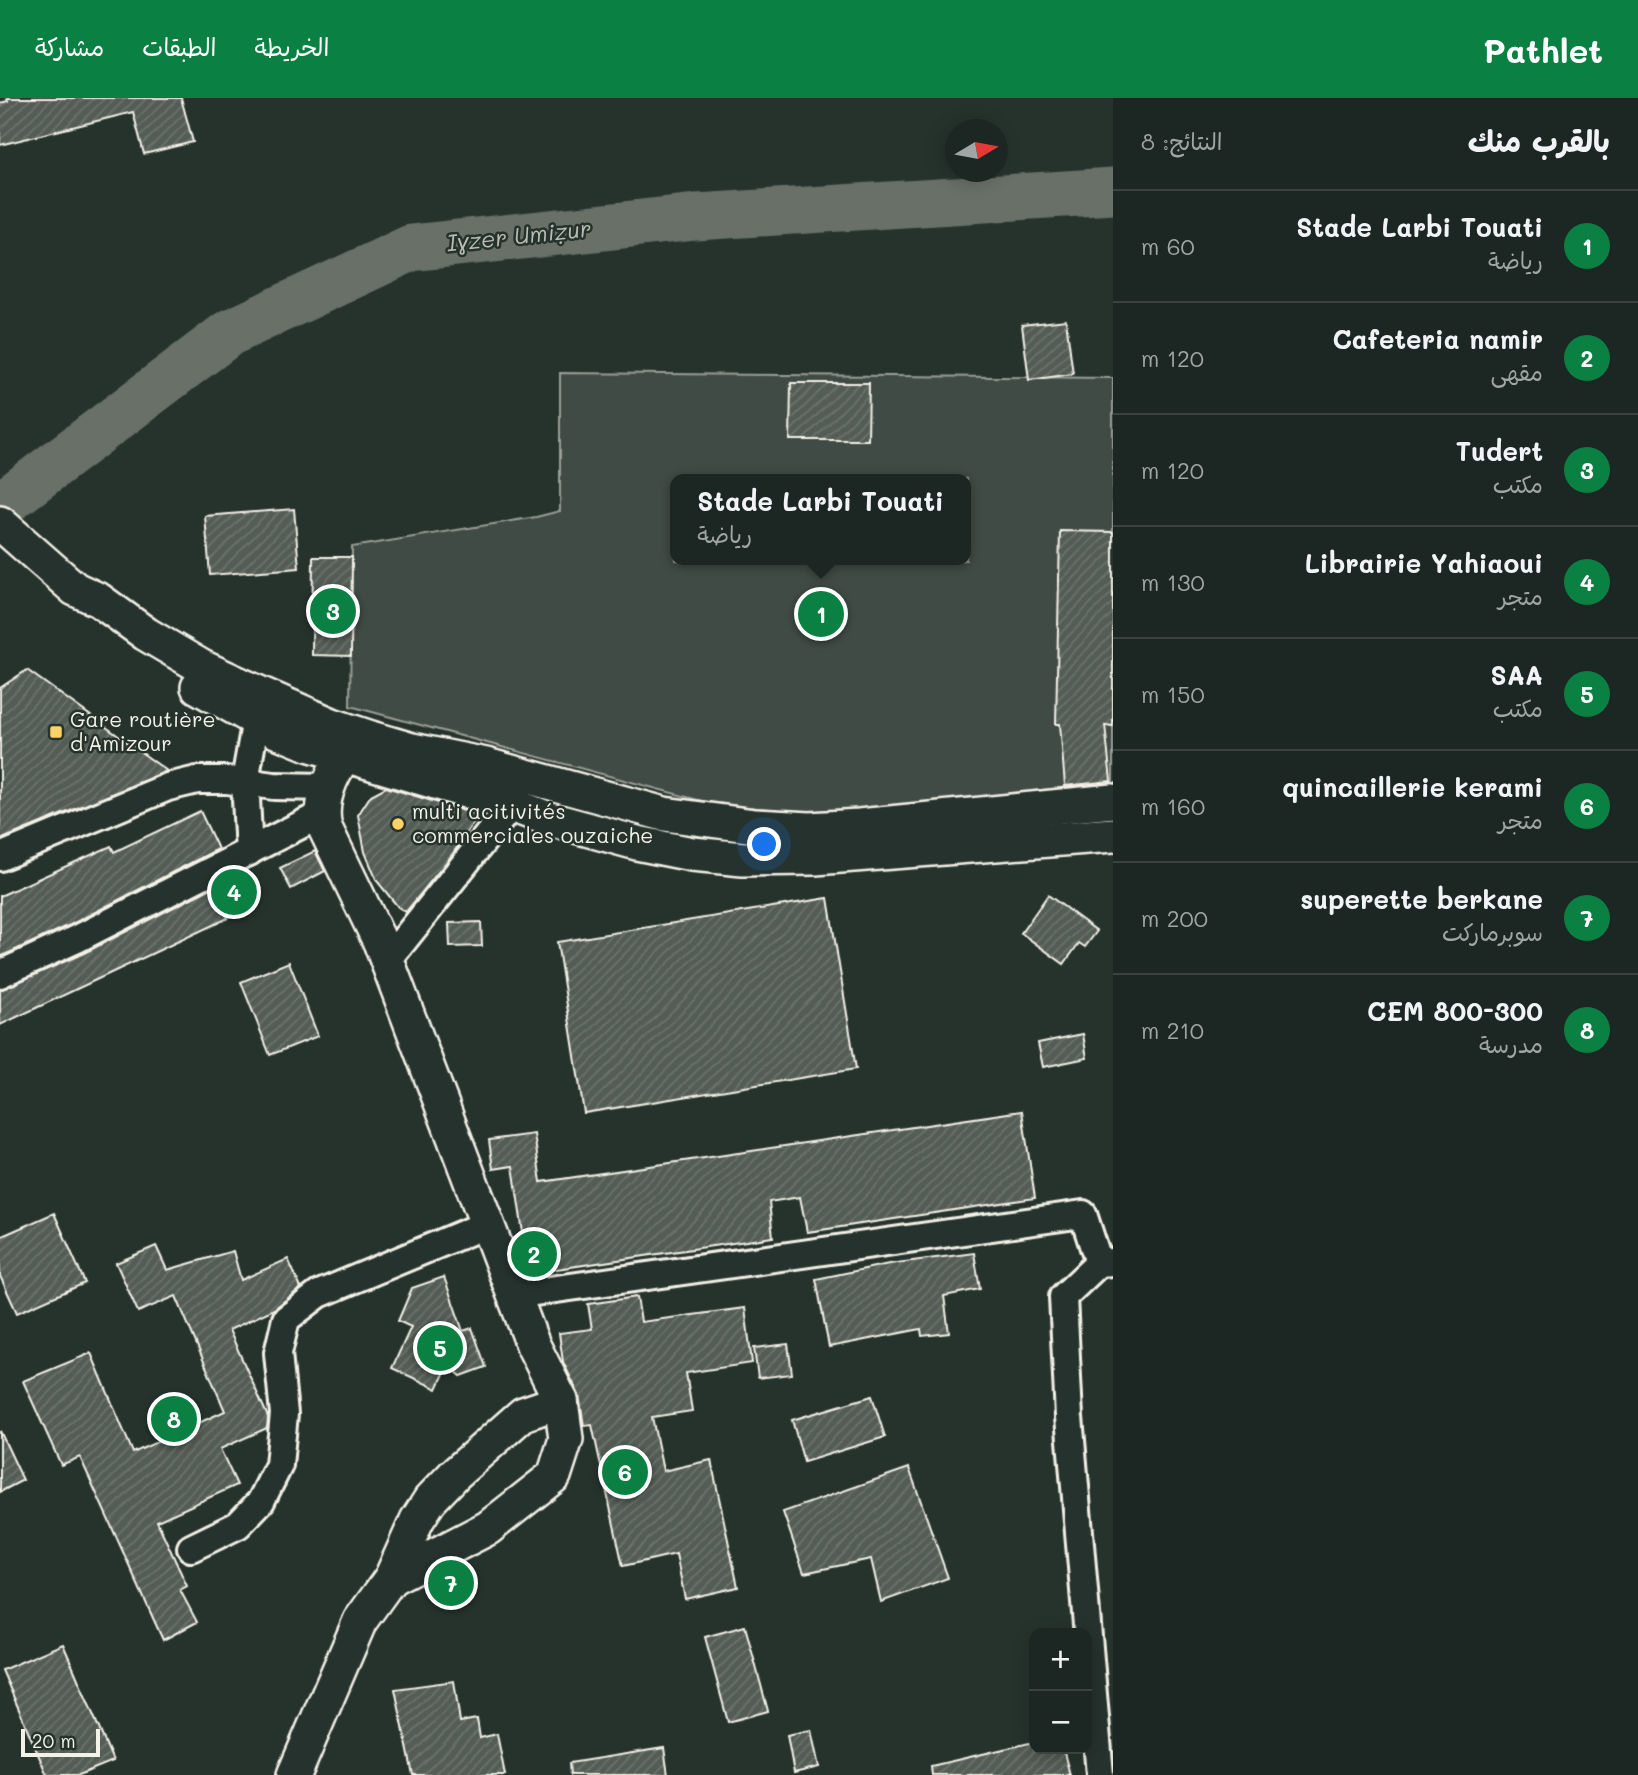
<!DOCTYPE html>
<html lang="ar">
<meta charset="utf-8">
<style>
body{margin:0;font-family:Mali,"Playpen Sans Arabic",sans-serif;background:#29322f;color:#f1f3f6;direction:rtl}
.controls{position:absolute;right:21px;bottom:21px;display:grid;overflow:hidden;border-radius:14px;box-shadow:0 4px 18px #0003}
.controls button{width:63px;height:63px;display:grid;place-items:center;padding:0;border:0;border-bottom:2px solid #3a4340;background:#1c2622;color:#f1f3f6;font:35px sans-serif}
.compass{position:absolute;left:945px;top:21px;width:63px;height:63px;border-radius:50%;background:#1c2622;box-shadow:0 4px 18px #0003;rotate:80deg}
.scale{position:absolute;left:21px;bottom:18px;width:79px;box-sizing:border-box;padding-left:7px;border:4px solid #f4f1e8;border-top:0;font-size:19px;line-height:24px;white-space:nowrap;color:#f4f1e8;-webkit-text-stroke:5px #26332d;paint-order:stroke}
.you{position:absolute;left:765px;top:747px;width:24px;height:24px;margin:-18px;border:5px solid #fff;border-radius:50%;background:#1a73e8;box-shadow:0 0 0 10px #1a73e833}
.badge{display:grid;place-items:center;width:46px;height:46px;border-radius:50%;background:#0b8043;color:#fff;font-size:23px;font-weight:700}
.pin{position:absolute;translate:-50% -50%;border:4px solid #fff;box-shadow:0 2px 7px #0006}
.popup{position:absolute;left:670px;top:376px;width:301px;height:91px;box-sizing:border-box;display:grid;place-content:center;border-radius:14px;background:#1c2622;filter:drop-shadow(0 2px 5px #0005);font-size:23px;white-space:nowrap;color:#a0a5a5}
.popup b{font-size:26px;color:#f1f3f6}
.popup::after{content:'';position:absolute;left:50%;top:100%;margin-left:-14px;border:14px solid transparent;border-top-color:#1c2622}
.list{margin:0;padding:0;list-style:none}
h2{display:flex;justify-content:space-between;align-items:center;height:91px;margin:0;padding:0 28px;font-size:30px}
h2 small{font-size:23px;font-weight:400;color:#a0a5a5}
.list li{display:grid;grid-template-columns:46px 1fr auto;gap:21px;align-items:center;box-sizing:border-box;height:112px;padding:0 28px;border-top:2px solid #3a4340}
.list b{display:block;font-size:26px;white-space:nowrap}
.list p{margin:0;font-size:23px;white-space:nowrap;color:#a0a5a5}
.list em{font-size:23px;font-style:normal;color:#a0a5a5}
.map{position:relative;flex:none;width:1113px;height:1677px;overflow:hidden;direction:ltr}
header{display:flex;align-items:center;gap:42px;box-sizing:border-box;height:98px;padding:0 35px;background:#0b8043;color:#fff}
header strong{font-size:33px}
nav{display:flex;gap:38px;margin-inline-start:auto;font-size:24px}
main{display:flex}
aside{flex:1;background:#1c2622}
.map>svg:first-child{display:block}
.green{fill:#414b45;stroke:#9a9e96;stroke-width:2;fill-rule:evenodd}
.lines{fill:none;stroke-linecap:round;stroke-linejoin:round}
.river{stroke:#676f68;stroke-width:47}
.building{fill:url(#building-hatch);stroke:#f4f1e8;stroke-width:2}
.minor-casing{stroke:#f4f1e8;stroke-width:32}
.major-casing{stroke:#f4f1e8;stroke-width:38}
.minor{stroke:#26332d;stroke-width:26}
.major{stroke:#26332d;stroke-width:33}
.poi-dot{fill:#ffd166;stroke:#26332d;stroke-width:2.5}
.labels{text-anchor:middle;stroke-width:5;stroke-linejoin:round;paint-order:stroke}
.poi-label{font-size:21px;fill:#f4f1e8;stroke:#26332d;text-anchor:start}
.water-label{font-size:23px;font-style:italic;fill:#bcbdb5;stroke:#26332d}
</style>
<header>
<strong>Pathlet</strong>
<nav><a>الخريطة</a><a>الطبقات</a><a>مشاركة</a></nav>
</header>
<main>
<aside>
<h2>بالقرب منك<small>النتائج: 8</small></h2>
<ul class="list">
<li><span class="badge">1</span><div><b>Stade Larbi Touati</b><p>رياضة</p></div><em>60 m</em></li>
<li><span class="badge">2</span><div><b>Cafeteria namir</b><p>مقهى</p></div><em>120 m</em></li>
<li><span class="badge">3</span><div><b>Tudert</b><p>مكتب</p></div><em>120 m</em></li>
<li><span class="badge">4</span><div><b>Librairie Yahiaoui</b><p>متجر</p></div><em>130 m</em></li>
<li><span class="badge">5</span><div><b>SAA</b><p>مكتب</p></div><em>150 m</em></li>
<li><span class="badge">6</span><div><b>quincaillerie kerami</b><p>متجر</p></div><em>160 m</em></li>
<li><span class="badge">7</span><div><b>superette berkane</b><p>سوبرماركت</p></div><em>200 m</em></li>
<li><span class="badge">8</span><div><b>CEM 800-300</b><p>مدرسة</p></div><em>210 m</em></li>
</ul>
</aside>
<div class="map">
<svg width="1113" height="1677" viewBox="0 0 1113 1677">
<defs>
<pattern id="building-hatch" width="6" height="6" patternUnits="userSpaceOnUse" patternTransform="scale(1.75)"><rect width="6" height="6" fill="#525c55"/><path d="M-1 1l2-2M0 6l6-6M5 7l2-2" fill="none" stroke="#6c746d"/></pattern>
</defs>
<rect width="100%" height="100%" fill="#26332d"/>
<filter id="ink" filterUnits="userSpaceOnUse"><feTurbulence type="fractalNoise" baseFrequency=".0143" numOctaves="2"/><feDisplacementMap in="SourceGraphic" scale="14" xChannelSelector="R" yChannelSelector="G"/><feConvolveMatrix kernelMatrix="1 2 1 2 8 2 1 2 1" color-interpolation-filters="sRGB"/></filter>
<g filter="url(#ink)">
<!-- green -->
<path class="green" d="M560 275 1113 280V684L826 716 713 706 350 608 352 449 536 419 560 413ZM676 381H966V462H676Z"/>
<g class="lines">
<!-- river -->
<polyline class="river" points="0,408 229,235 411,150 696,119 1113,93"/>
</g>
<!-- building -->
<g class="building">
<polygon points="7,0 181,0 193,44 144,56 133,14 0,47 0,5 8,3"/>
<polygon points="1066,222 1073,276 1029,282 1022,227"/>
<polygon points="791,285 869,285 868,342 790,342"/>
<polygon points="294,411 299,470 210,477 205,418"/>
<polygon points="1060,433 1113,434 1113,628 1105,627 1111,683 1065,688 1060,626 1056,626"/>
<polygon points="313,459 352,459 351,558 312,557"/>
<polygon points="27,572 167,673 0,742 0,590"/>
<polygon points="386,689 478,717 452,757 406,814 398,809 377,783 365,754 358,717 371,697"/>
<polygon points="200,713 218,751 70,827 0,859 0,798 111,748 114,754"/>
<polygon points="315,753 325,773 291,791 280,770"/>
<polygon points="213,789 228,820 0,927 0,892 84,855"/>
<polygon points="1048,797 1097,833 1085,849 1079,845 1064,866 1021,835"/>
<polygon points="828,800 856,971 584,1015 557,844"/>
<polygon points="481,824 482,848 450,849 449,825"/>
<polygon points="289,864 318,938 270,957 241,884"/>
<polygon points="1083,936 1087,960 1043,969 1038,945"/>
<polygon points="1022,1013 1035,1100 807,1134 800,1099 769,1104 773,1139 529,1175 513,1068 493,1071 489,1042 534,1036 541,1084"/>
<polygon points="54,1115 85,1185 17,1215 0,1178 0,1139"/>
<polygon points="156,1148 167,1172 233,1153 241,1182 288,1161 301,1190 274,1211 229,1232 268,1319 267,1330 220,1351 237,1387 157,1423 187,1488 180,1492 197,1524 163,1542 80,1359 61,1367 23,1283 91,1255 133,1355 225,1313 176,1198 138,1214 116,1165"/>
<polygon points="974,1155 980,1191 944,1198 949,1235 922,1238 921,1231 829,1249 816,1181 889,1166"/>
<polygon points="444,1179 463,1233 472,1230 486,1269 461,1278 448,1267 437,1291 392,1270 411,1229 398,1223 412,1190"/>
<polygon points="637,1199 641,1224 745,1210 752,1265 686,1275 692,1313 652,1319 663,1373 711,1362 738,1489 685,1501 676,1456 623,1468 592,1327 584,1328 579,1297 563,1264 559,1235 592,1231 588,1206"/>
<polygon points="788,1246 792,1276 758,1280 754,1250"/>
<polygon points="872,1298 885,1339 804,1364 792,1322"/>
<polygon points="0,1333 23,1382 0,1394"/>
<polygon points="909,1370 948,1480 881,1504 871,1461 804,1475 783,1414"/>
<polygon points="745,1528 768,1613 728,1624 705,1539"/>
<polygon points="63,1546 113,1663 79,1677 47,1677 2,1572"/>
<polygon points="454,1583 460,1624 477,1621 480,1640 497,1636 505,1677 413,1677 395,1591"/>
<polygon points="811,1632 819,1669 794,1675 787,1637"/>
<polygon points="1034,1644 1034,1651 1063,1651 1070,1677 932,1677 931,1668"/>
<polygon points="664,1650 668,1677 570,1677 569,1665"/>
</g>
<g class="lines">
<defs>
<g id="minor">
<polyline points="249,754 245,683 256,621"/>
<polyline points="0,759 168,689 197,682 227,682 274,688 329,689"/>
<polyline points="387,863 512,707"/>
<polyline points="0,876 77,841 322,716"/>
<polyline points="514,1197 1083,1116 1099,1165"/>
<polyline points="191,1450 238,1427 261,1403 279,1367 284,1316 278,1255 286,1221 319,1196 487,1126"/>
<polyline points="1100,1677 1069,1319 1063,1199 1099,1165 1113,1164"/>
</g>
<g id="major">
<polyline points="0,425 75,491 99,502 146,536 202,569 259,595 332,627 371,640 412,652 486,667 664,716 755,728 810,731 859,728 1113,703"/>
<polyline points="198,589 276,633 308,646 512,707 546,720 637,745 692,756 743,761 815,760 1113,737"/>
<path d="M355 641C337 667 317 698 325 730L380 844 533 1247 561 1303 566 1341 554 1378 488 1430 391 1480"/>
<polyline points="294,1677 360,1523 391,1480 417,1422 430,1402 455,1376 523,1316 561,1303"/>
</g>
</defs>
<!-- minor casing -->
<use href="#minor" class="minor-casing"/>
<!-- major casing -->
<use href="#major" class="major-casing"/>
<!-- minor -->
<use href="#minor" class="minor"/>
<!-- major -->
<use href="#major" class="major"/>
</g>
</g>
<!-- markers -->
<g class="poi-dot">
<rect x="49" y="627" width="14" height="14" rx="3.5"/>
<circle cx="398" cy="726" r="7"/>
</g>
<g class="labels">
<!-- poi labels -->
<g class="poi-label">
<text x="70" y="629">Gare routière<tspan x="70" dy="24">d'Amizour</tspan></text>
<text x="412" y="721">multi acitivités<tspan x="412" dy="24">commerciales ouzaiche</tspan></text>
</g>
<!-- water labels -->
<g class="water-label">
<text transform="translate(519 138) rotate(-6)" y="8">Iɣzer Umiẓur</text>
</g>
</g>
</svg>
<div class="controls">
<button>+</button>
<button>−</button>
</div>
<svg class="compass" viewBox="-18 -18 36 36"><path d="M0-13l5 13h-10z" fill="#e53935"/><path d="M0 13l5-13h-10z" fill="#a0a5a5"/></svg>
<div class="scale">20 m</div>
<div class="you"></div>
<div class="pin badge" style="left:821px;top:516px">1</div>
<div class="popup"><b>Stade Larbi Touati</b>رياضة</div>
<div class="pin badge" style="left:534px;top:1156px">2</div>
<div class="pin badge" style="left:333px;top:513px">3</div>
<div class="pin badge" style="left:234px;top:794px">4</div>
<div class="pin badge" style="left:440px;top:1250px">5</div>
<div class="pin badge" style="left:625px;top:1374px">6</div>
<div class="pin badge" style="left:451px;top:1485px">7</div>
<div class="pin badge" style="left:174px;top:1321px">8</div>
</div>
</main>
